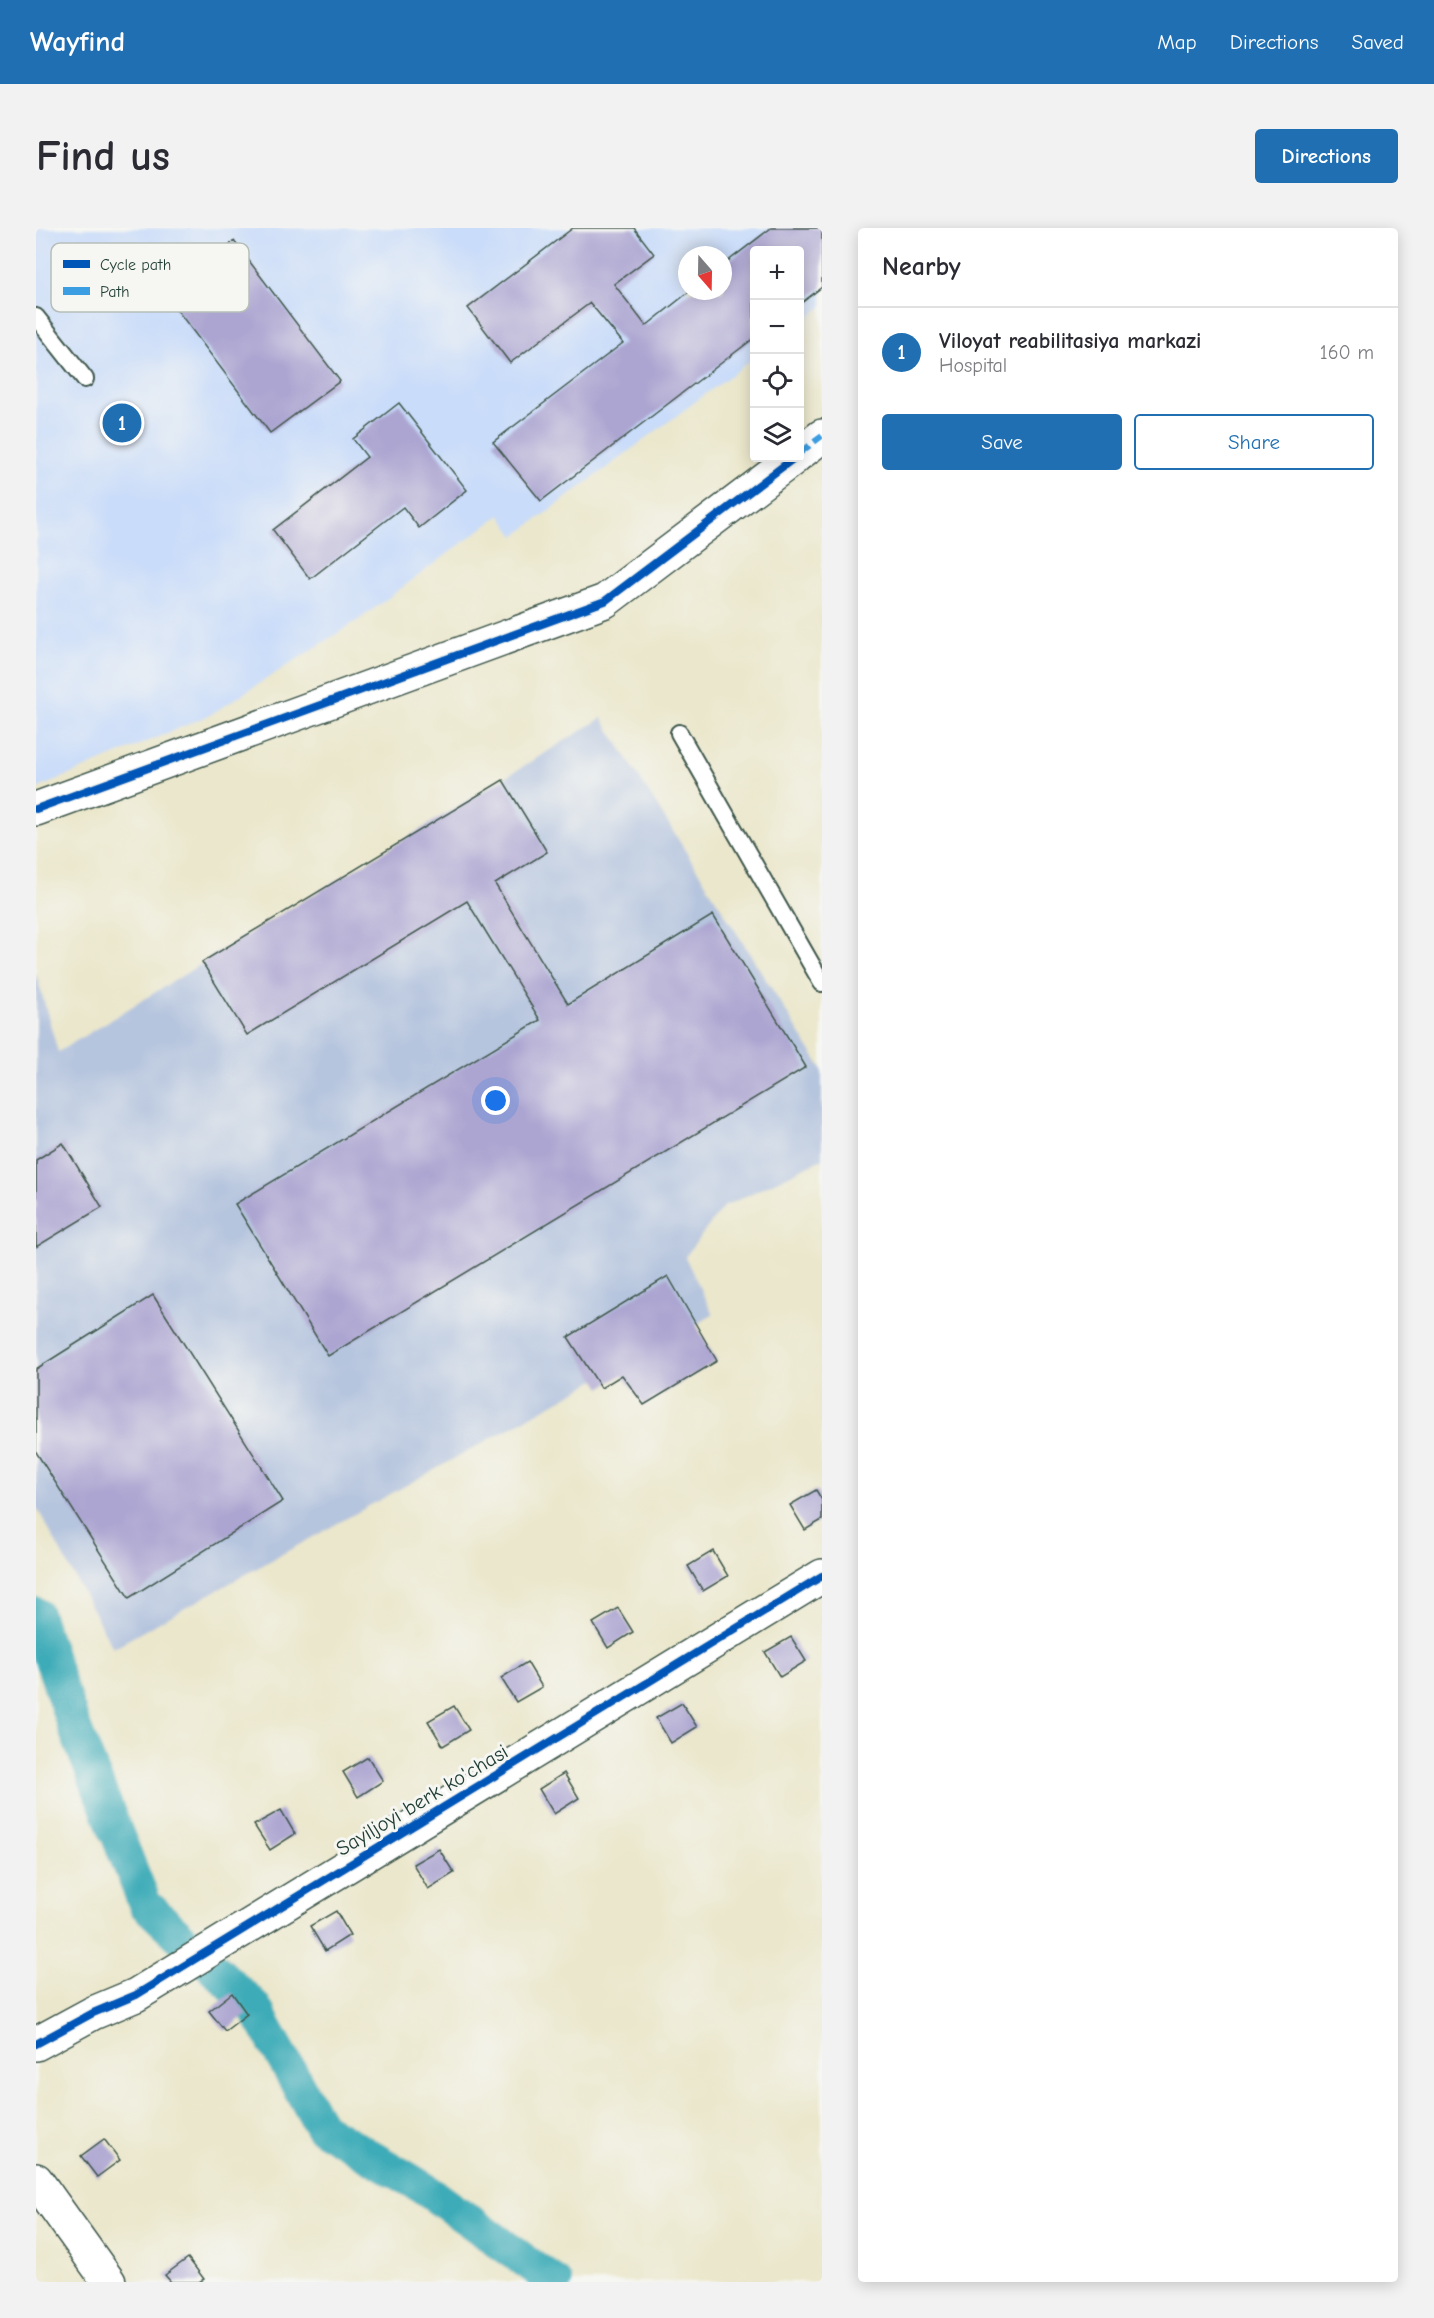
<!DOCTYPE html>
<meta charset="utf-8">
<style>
body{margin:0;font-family:"Comic Neue",sans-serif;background:#f2f2f3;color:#2b2b33}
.controls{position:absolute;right:18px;top:18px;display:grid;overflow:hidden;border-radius:6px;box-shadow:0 3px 15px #0003}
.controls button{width:54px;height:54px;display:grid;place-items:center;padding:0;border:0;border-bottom:2px solid #e1e1e2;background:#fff;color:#2b2b33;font:30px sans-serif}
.compass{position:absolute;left:642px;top:18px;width:54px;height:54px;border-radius:50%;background:#fff;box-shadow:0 3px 15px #0003;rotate:160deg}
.you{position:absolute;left:460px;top:873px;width:21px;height:21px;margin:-15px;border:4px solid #fff;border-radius:50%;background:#1a73e8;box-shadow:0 0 0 9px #1a73e833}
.badge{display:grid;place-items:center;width:39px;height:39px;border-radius:50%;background:#1f6fb2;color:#fff;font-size:20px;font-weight:700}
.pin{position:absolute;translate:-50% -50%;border:3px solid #fff;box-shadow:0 2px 6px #0006}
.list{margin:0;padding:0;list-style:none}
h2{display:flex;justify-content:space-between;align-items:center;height:78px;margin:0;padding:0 24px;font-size:26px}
h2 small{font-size:20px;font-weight:400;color:#7c7c81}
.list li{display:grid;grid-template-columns:39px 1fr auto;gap:18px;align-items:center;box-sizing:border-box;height:90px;padding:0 24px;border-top:2px solid #e1e1e2}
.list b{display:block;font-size:22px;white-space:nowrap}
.list p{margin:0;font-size:20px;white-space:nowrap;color:#7c7c81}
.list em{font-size:20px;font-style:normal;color:#7c7c81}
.actions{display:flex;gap:12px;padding:18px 24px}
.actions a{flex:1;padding:14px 0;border:2px solid #1f6fb2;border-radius:6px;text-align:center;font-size:21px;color:#1f6fb2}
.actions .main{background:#1f6fb2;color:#fff}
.icon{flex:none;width:33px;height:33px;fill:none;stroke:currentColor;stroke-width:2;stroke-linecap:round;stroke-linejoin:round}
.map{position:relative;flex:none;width:786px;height:2054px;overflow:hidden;border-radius:6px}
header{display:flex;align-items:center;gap:36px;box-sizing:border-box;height:84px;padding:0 30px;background:#1f6fb2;color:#fff}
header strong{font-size:28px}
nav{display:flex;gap:33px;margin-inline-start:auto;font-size:21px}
.intro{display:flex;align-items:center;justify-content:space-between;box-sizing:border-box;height:144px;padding:0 36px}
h1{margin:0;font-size:42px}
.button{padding:15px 27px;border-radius:6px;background:#1f6fb2;color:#fff;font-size:21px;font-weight:700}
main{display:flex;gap:36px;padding:0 36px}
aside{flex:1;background:#fff;border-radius:6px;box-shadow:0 3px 15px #0003}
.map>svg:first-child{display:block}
.built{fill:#c9dcf9;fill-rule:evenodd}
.industrial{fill:#b6c5de}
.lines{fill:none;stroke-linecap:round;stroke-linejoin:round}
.canal{stroke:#3cacb8;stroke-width:34}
.building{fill:#aca5d1}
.lane-casing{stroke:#3e564b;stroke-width:20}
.street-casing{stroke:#3e564b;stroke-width:36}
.secondary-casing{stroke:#3e564b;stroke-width:36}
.lane{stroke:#fff;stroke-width:16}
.street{stroke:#fff;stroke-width:33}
.secondary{stroke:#fff;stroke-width:33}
.quiet{stroke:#3c9ee2;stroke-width:6;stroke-dasharray:12 6;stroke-linecap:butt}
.cycleway-casing{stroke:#f6f6f2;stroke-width:11}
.cycleway{stroke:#0057b8;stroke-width:8}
.labels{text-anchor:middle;stroke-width:6;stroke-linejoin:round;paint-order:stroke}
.street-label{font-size:21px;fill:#1f3d34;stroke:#f6f6f2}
.key{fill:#f6f6f2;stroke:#b6beb9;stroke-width:1.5}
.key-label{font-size:16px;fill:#1f3d34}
</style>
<header>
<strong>Wayfind</strong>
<nav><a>Map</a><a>Directions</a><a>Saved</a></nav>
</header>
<div class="intro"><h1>Find us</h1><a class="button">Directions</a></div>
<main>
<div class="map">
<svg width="786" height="2054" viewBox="0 0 786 2054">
<rect width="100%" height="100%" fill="#f6f6f2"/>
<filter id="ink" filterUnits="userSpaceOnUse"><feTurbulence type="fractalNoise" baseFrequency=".0167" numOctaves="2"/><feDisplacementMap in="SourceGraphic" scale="12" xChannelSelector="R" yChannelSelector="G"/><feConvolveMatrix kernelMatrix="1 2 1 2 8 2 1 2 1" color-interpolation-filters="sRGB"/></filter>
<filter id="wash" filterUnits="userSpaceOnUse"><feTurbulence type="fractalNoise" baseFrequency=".008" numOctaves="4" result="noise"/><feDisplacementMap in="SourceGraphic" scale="24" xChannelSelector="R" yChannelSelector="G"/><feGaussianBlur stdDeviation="1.35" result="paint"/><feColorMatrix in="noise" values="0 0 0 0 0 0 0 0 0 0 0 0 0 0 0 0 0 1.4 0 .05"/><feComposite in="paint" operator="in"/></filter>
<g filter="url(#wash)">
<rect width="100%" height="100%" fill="#ebe7cc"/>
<!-- built -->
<path class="built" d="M0 0H786V79L764 96V22H718V130L479 308 464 287 324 391 174 487 0 561ZM651 27H687V63H651Z"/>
<!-- industrial -->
<polygon class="industrial" points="566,490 786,841 786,931 687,979 649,1029 677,1087 77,1420 0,1278 0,745 22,824"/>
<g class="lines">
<!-- canal -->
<polyline class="canal" points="0,1386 37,1496 109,1676 218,1778 285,1899 386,1959 519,2054"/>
</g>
<g id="blocks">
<!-- building -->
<g class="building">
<polygon points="537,0 598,0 618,26 578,56 610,98 654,63 687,63 687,37 735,0 786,0 786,59 764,76 764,22 718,22 718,110 505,273 457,214 587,115 554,75 474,135 432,80"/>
<polygon points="198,13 304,153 234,205 129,66"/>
<polygon points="363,175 431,262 383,300 367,279 274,351 237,302 331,229 317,211"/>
<polygon points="467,552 511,624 459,656 532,776 677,687 770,839 292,1128 199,976 504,792 431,673 211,807 166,734"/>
<polygon points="27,915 66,979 0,1019 0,932"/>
<polygon points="632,1048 681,1133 608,1177 586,1147 565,1160 532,1109"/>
<polygon points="117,1067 247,1273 93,1370 0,1224 0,1141"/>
<polygon points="780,1262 786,1272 786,1292 769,1302 754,1277"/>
<polygon points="677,1323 692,1348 667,1363 652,1338"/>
<polygon points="582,1380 597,1404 572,1420 557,1395"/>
<polygon points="755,1409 770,1433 744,1449 729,1424"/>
<polygon points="491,1434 506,1459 480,1474 465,1450"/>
<polygon points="646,1475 661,1499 635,1515 620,1490"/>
<polygon points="418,1478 433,1502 407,1518 392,1493"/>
<polygon points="332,1529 347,1553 322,1569 307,1544"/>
<polygon points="528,1545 543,1570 518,1586 503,1561"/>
<polygon points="245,1582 259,1606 234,1622 218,1597"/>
<polygon points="403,1621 418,1645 392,1661 377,1636"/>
<polygon points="300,1683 314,1707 289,1723 274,1698"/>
<polygon points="196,1765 211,1786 189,1803 173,1783"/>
<polygon points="68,1911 84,1932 61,1949 45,1928"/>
<polygon points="152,2030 168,2051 163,2054 135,2054 129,2047"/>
</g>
</g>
</g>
<g filter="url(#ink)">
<use href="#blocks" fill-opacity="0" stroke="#3e564b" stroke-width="1.5"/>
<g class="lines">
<defs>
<g id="lane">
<polyline points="0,89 49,151"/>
<polyline points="643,505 786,755"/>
</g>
<g id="street">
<polyline points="764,225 786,208"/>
<polyline points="0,581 569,373 758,230"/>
<polyline points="0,1816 57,1785 100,1767 786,1348"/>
</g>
<polyline id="secondary" points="0,1952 73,2054"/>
</defs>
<!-- lane casing -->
<use href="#lane" class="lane-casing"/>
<!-- street casing -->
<use href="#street" class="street-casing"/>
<!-- secondary casing -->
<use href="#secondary" class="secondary-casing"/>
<!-- lane -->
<use href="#lane" class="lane"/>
<!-- street -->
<use href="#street" class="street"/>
<!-- secondary -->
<use href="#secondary" class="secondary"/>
<!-- quiet -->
<polyline class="quiet" points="764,225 786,208"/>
<defs>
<g id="cycleway">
<polyline points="0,581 569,373 758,230"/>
<polyline points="0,1816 57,1785 100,1767 786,1348"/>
</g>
</defs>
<!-- cycleway casing -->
<use href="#cycleway" class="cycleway-casing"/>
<!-- cycleway -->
<use href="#cycleway" class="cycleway"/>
</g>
</g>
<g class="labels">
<!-- street labels -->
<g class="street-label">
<text transform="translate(386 1572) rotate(-31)" y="7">Sayiljoyi berk ko'chasi</text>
</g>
</g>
<!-- legend -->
<rect x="15" y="15" width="198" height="69" rx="9" class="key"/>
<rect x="27" y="32" width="27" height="8" fill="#0057b8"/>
<rect x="27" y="59" width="27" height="8" fill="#3c9ee2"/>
<g class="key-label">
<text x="64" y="42">Cycle path</text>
<text x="64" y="69">Path</text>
</g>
</svg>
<div class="controls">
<button>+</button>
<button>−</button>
<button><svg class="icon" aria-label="locate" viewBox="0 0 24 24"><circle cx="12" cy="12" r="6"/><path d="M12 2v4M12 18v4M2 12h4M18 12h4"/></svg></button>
<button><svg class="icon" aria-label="layers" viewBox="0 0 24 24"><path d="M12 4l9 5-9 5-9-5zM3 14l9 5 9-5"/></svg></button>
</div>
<svg class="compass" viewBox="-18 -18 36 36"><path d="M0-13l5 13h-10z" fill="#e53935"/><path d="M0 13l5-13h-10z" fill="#7c7c81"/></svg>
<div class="you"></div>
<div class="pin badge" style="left:86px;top:195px">1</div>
</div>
<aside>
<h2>Nearby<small></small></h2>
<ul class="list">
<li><span class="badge">1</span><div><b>Viloyat reabilitasiya markazi</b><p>Hospital</p></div><em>160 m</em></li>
</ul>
<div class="actions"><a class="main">Save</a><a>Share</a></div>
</aside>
</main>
